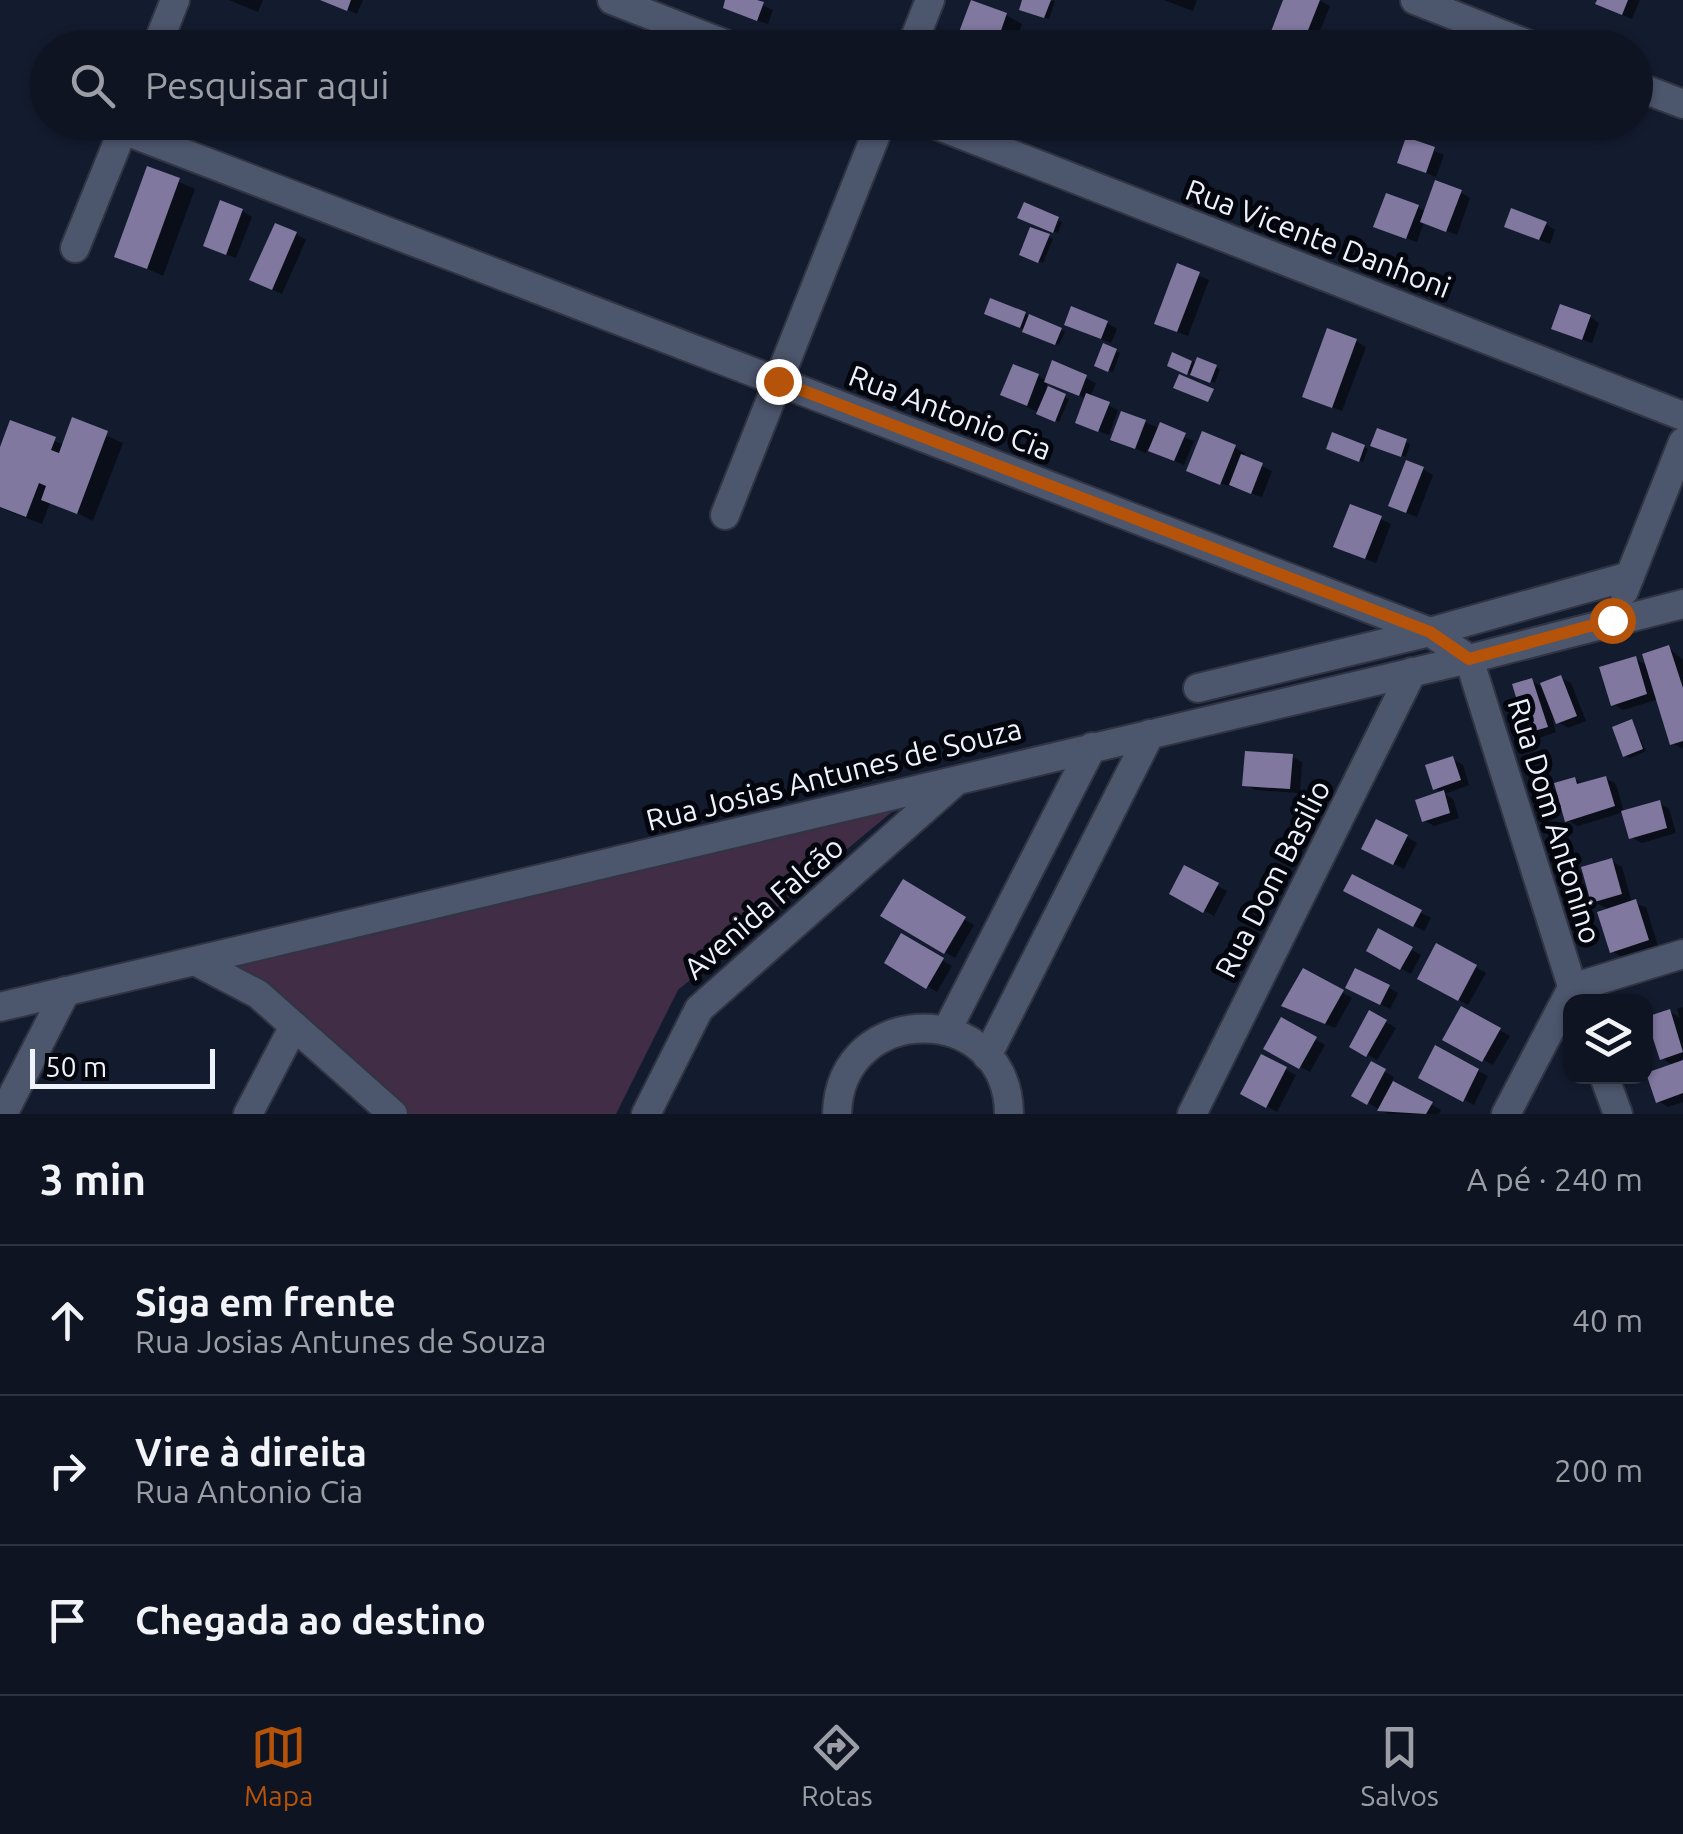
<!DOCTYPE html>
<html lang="pt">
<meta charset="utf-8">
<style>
body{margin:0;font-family:Ubuntu,sans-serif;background:#1c212f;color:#f1f3f6}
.controls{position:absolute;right:30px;bottom:30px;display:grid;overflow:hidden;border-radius:20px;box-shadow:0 2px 8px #0004}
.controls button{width:90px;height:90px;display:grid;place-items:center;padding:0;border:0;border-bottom:2px solid #2e3340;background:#0e1422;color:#f1f3f6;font:50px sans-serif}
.scale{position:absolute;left:30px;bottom:25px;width:185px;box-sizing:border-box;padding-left:10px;border:5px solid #edf2fd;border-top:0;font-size:28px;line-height:35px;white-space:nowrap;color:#edf2fd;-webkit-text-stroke:8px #04060d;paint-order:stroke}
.stop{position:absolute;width:30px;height:30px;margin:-22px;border:8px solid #b45309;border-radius:50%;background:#fff}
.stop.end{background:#b45309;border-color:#fff;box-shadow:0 2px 10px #0008}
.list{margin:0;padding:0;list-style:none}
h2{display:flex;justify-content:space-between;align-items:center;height:130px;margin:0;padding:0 40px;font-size:42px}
h2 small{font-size:32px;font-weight:400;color:#9b9ea5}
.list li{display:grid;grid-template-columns:65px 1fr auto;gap:30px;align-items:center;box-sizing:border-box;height:150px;padding:0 40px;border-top:2px solid #2e3340}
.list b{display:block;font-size:38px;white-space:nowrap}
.list p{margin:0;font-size:32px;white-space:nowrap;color:#9b9ea5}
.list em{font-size:32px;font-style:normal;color:#9b9ea5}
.icon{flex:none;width:55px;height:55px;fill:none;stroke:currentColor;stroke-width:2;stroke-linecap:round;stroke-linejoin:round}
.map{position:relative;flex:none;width:1683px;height:1114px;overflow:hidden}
.search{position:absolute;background:#0e1422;box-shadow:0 2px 8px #0004;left:30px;right:30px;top:30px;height:110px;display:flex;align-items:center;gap:25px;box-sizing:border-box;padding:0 35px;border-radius:55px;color:#9b9ea5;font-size:38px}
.sheet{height:580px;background:#0e1422}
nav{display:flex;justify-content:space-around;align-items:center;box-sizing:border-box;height:140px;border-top:2px solid #2e3340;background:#0e1422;font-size:28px;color:#9b9ea5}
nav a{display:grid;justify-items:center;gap:5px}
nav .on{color:#b45309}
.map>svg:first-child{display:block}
.green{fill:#422d46}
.shadow{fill:#0007}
.building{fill:#80789f}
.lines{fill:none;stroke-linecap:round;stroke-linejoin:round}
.minor-casing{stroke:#313443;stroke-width:32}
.minor{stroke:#4c566c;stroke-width:28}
.route{stroke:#b45309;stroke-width:12}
.labels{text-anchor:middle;stroke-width:10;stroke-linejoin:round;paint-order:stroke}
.street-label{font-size:30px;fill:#edf2fd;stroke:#04060d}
</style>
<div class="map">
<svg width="1683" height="1114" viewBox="0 0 1683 1114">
<rect width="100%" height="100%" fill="#131b2e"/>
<!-- green -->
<polygon class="green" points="905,801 678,990 616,1114 407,1114 260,982 227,963"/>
<!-- shadow -->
<g class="shadow">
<polygon points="229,0 263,0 258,12"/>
<polygon points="326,0 363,0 357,14"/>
<polygon points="728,0 750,0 773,10 768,24 736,13"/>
<polygon points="1025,0 1055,1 1049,19 1026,11"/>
<polygon points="1164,0 1197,0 1193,11"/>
<polygon points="1286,0 1319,0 1330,6 1313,48 1282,48 1270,41"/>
<polygon points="1600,0 1640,0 1632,19 1608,9"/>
<polygon points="1006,15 1022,24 1013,48 956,48"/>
<polygon points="1378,123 1378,122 1417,122 1413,134"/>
<polygon points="1407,140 1444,155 1436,177 1400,162"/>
<polygon points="149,169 195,189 163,276 117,255"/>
<polygon points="1460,192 1470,198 1457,235 1424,222 1417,242 1386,231 1418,207 1426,212"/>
<polygon points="1025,206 1062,222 1058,233 1024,219"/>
<polygon points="242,211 252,217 236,258 216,251"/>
<polygon points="1546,224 1555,230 1550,244 1517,231"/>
<polygon points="296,234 306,240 282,294 262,285"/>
<polygon points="1049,237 1053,239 1043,263 1026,256"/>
<polygon points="1179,267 1209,280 1188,336 1167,328"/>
<polygon points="1025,314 1065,332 1059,345 991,315"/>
<polygon points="1590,317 1599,323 1592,343 1563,333"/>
<polygon points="1107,323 1117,329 1111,343 1077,329"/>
<polygon points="1356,341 1366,347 1342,411 1315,401"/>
<polygon points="1116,351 1120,353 1113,372 1101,367"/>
<polygon points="1174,356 1220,369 1215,383 1170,365"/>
<polygon points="1054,363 1096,383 1090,397 1118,410 1109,435 1088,427 1087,399 1048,382 1046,388 1069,399 1059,422 1013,400 1038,376 1047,381"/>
<polygon points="1123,414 1194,441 1184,465 1148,448 1146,453 1123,444"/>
<polygon points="74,421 123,443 93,521 57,503 50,503 42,524 0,508 0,454 12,423 64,445"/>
<polygon points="1378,431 1410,444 1406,457 1377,447"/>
<polygon points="1203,435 1235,448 1245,453 1243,458 1272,471 1262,497 1199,476"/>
<polygon points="1364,447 1368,449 1363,462 1333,450"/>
<polygon points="1423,469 1433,475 1417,517 1401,511"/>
<polygon points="1381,519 1391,524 1376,563 1346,552"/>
<polygon points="1669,648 1683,660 1683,749 1672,743 1659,699 1623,710 1613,704 1635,659 1649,666"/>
<polygon points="1561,678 1571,683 1586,721 1568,728 1552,719 1556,732 1539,738 1529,732 1532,681 1541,686"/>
<polygon points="1632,722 1646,751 1630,758 1625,755"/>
<polygon points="1292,757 1302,762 1300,793 1255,790 1245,784"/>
<polygon points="1452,759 1463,765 1469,785 1445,794 1453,799 1459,818 1434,826 1424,820 1443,793 1435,788"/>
<polygon points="1606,778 1616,784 1624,812 1578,826 1567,820 1575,779 1585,785"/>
<polygon points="1659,803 1669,809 1676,833 1642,843 1631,837"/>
<polygon points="1407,837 1417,843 1404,869 1374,854"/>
<polygon points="1612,861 1622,867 1632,903 1646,907 1658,946 1622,957 1612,951 1609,910 1593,901"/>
<polygon points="1185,868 1227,891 1214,916 1172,893"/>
<polygon points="1353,877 1431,918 1424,931 1346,890"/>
<polygon points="903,883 974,925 955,958 884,915"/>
<polygon points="1379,932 1421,955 1411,974 1369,950"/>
<polygon points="902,937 952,966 937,992 887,962"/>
<polygon points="1437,946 1486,973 1468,1005 1420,978"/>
<polygon points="1304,971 1352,998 1335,1028 1294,1011"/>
<polygon points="1388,987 1398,993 1390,1009 1358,993"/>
<polygon points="1683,1007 1683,1102 1668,1107 1658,1101 1674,1066 1662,1058 1669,1011 1680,1018 1677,1009"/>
<polygon points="1462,1009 1510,1036 1493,1065 1445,1039"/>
<polygon points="1370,1013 1396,1028 1377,1060 1352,1046"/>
<polygon points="1282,1020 1325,1045 1310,1072 1266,1048"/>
<polygon points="1436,1049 1488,1076 1474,1105 1421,1077"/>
<polygon points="1262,1057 1296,1075 1277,1112 1243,1093"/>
<polygon points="1372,1064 1394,1077 1392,1082 1441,1110 1439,1114 1387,1114 1355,1095"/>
</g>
<!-- building -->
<g class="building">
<polygon points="320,0 351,0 347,11"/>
<polygon points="725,0 757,0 764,2 757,21 723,8"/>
<polygon points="971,0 1007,13 995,48 953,48"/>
<polygon points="1022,0 1051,0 1044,18 1019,10"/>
<polygon points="1283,0 1320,0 1301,48 1267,42"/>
<polygon points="1597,0 1628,0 1622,15 1595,4"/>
<polygon points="1406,137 1435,147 1426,173 1397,163"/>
<polygon points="147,166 180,178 147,269 114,257"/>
<polygon points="1435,180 1462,190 1446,232 1420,222"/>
<polygon points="1386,193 1419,205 1406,239 1373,227"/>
<polygon points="220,200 243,209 226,255 203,246"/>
<polygon points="1024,202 1059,217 1053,233 1017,218"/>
<polygon points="1511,208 1547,222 1539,240 1504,227"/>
<polygon points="275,223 297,232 272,290 249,280"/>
<polygon points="1030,227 1050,234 1038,263 1019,255"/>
<polygon points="1177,263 1200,272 1177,332 1154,324"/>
<polygon points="990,298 1026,312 1020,328 984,314"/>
<polygon points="1560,304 1591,315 1582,340 1551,329"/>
<polygon points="1071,306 1108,321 1101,339 1064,325"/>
<polygon points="1029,314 1062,328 1055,345 1022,332"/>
<polygon points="1327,328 1357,339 1332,408 1302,397"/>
<polygon points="1103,343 1117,349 1108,372 1094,366"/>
<polygon points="1172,352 1192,361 1187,375 1167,366"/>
<polygon points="1197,357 1217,365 1210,383 1190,375"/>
<polygon points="1052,360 1087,375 1079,396 1044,382"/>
<polygon points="1013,364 1039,374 1027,406 1000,395"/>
<polygon points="1179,374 1214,389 1208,402 1173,388"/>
<polygon points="1048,386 1066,394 1055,422 1036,414"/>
<polygon points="1086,393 1110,402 1098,432 1075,423"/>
<polygon points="1121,411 1146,420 1135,449 1110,440"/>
<polygon points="72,417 108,431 77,514 41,500 46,486 39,483 26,517 0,507 0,447 10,420 56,437 51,450 59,453"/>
<polygon points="1160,422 1186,433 1174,461 1148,451"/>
<polygon points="1377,428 1407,439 1401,457 1370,446"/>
<polygon points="1202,431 1236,445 1220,485 1186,471"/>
<polygon points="1332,432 1365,445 1359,462 1326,449"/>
<polygon points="1241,454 1263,463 1251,494 1229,485"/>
<polygon points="1406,460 1424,467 1406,513 1388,506"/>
<polygon points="1350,504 1382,516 1365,559 1333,547"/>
<polygon points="1669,645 1683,688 1683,741 1670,745 1642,654"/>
<polygon points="1636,656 1647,694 1611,706 1599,667"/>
<polygon points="1561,675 1577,716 1556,724 1540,683"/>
<polygon points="1532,678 1548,727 1527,733 1512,684"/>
<polygon points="1632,719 1643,749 1623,757 1612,727"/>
<polygon points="1245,751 1293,754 1290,789 1242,786"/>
<polygon points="1453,756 1461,780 1433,790 1425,765"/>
<polygon points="1606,776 1615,806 1565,822 1554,783 1575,777 1577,784"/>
<polygon points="1444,790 1450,813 1422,822 1415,800"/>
<polygon points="1660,800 1667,828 1629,839 1621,811"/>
<polygon points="1376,819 1408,835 1393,865 1361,849"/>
<polygon points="1612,858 1622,894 1591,903 1581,867"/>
<polygon points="1184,865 1219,883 1203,913 1169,894"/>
<polygon points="1352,874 1422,910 1413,927 1343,891"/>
<polygon points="903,879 966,917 944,954 880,916"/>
<polygon points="1636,899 1649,940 1610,953 1597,912"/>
<polygon points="1378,928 1413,947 1400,970 1366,951"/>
<polygon points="901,933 944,958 926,989 884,963"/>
<polygon points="1436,943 1477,965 1458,1001 1417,979"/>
<polygon points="1303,968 1344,990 1325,1024 1281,1006"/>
<polygon points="1355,968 1390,985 1380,1005 1345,988"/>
<polygon points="1461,1006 1501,1028 1482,1062 1442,1040"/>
<polygon points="1670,1009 1683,1052 1660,1060 1646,1017"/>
<polygon points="1369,1010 1387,1020 1366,1057 1349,1047"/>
<polygon points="1281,1017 1317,1037 1299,1069 1263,1049"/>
<polygon points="1435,1045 1479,1069 1463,1102 1418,1078"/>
<polygon points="1261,1054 1287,1067 1266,1108 1240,1094"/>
<polygon points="1683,1060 1683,1093 1656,1103 1646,1073"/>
<polygon points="1371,1061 1386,1069 1367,1105 1351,1096"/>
<polygon points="1393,1081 1433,1102 1426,1114 1377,1111"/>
</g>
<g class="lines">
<defs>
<g id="minor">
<polyline points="612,0 735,48"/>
<polyline points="1415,0 1537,48"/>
<polyline points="156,48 175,0"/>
<polyline points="911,48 930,0"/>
<polyline points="1636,86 1683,104"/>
<polyline points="929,122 1683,416"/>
<polyline points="123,130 1430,632 1469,659 1577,1002"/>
<polyline points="75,248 126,122"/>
<polyline points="725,515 881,122"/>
<polyline points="1624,591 1683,442"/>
<polyline points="1198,688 1430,632 1630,576"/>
<polyline points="197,962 258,994 393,1114"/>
<polyline points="0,1007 1469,659 1683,604"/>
<polyline points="947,1030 1092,747"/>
<polyline points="987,1056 1150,734"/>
<polyline points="1604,1076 1618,1114"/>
<polyline points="3,1114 66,991"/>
<polyline points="248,1114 294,1026"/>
<polyline points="646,1114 699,1009 956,781"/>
<path d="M837 1114C840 1000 1008 1000 1009 1114"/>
<polyline points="1192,1114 1412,672"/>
<polyline points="1506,1114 1572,988 1683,954"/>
</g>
</defs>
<!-- minor casing -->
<use href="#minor" class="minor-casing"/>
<!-- minor -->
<use href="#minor" class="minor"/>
</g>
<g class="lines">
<!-- route -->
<polyline class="route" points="778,381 1430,632 1469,659 1612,620"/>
</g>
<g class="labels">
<!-- street labels -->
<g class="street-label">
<text transform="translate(1318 239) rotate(21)" y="10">Rua Vicente Danhoni</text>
<text transform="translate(950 413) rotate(21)" y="10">Rua Antonio Cia</text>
<text transform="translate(834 775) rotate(-14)" y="10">Rua Josias Antunes de Souza</text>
<text transform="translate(1554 821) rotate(73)" y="10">Rua Dom Antonino</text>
<text transform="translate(1273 879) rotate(-63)" y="10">Rua Dom Basilio</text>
<text transform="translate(764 908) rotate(-41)" y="10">Avenida Falcão</text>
</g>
</g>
</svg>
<div class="controls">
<button><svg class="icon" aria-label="layers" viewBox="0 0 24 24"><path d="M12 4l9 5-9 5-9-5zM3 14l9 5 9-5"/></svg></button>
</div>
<div class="scale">50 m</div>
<div class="stop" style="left:1612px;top:620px"></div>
<div class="stop end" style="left:778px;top:381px"></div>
<div class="search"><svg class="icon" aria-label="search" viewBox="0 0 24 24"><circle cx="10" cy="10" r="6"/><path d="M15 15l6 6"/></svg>Pesquisar aqui</div>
</div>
<section class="sheet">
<h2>3 min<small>A pé · 240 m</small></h2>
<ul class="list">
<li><svg class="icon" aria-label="ahead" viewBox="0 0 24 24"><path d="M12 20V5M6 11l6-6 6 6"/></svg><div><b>Siga em frente</b><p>Rua Josias Antunes de Souza</p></div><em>40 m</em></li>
<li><svg class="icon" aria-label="right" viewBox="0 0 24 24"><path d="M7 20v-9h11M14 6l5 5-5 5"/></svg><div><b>Vire à direita</b><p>Rua Antonio Cia</p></div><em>200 m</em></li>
<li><svg class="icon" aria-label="arrive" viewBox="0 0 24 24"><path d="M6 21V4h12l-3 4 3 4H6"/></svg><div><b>Chegada ao destino</b></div></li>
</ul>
</section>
<nav>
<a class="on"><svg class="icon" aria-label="map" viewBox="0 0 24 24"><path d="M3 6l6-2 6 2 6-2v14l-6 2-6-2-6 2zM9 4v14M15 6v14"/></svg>Mapa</a>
<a><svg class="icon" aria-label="directions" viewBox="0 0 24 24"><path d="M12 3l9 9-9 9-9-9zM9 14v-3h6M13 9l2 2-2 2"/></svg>Rotas</a>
<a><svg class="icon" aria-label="saved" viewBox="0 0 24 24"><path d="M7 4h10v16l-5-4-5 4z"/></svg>Salvos</a>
</nav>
